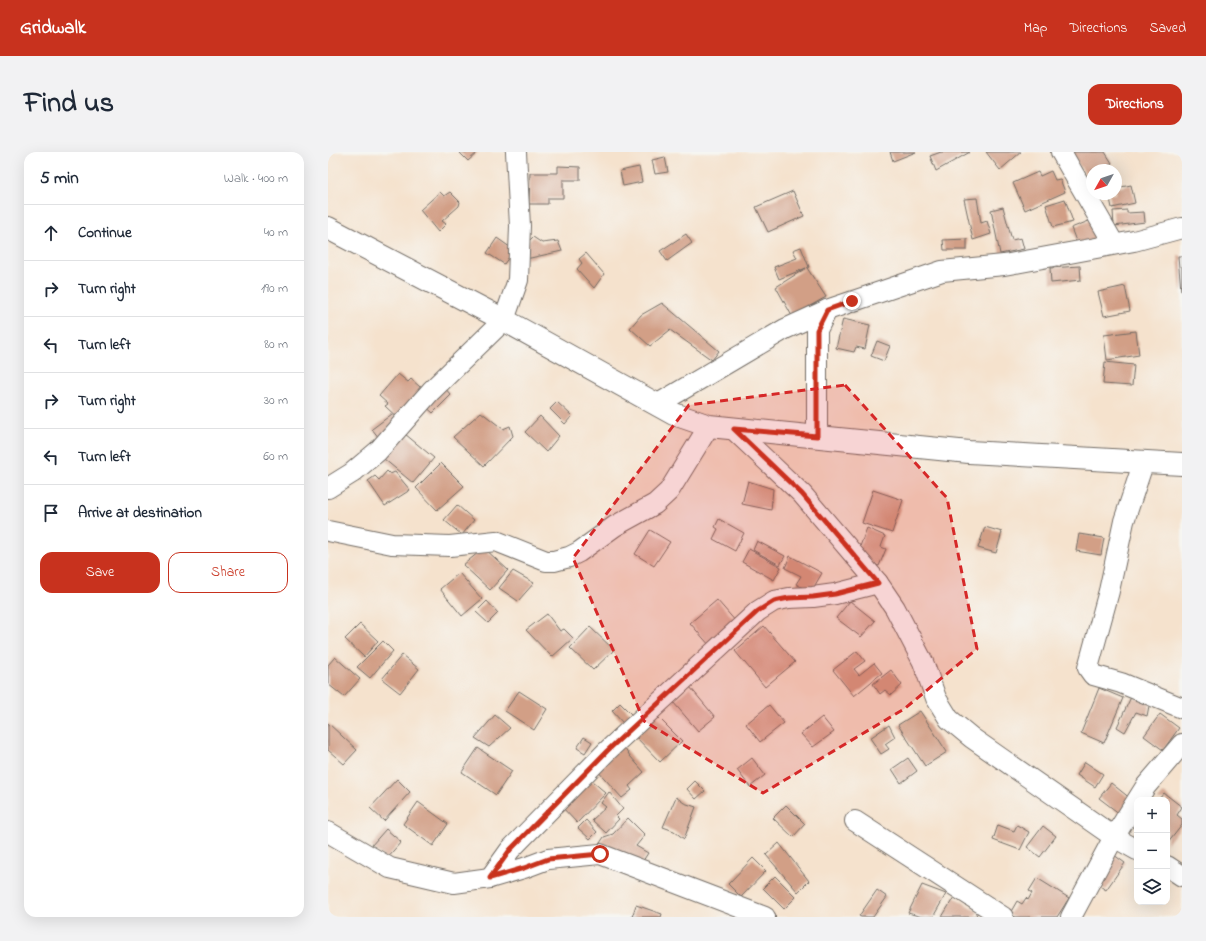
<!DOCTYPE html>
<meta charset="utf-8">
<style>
body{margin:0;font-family:"Indie Flower",sans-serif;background:#f2f2f3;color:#1f2937}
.controls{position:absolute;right:12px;bottom:12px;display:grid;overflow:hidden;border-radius:8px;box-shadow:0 4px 16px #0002}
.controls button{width:36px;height:36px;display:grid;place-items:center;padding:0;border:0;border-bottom:1px solid #e0e1e3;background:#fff;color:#1f2937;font:20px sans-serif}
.compass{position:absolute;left:758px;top:12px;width:36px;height:36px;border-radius:50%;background:#fff;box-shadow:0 4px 16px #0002;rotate:230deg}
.stop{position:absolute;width:12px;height:12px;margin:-9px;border:3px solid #c8321e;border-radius:50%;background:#fff}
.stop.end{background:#c8321e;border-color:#fff;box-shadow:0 1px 4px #0008}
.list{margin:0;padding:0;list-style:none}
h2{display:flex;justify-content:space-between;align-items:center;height:52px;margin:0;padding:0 16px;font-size:17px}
h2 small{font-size:13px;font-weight:400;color:#747a83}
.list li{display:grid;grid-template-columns:26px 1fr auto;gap:12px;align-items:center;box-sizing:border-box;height:56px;padding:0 16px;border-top:1px solid #e0e1e3}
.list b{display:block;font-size:15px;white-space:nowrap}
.list em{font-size:13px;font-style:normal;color:#747a83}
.actions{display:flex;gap:8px;padding:12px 16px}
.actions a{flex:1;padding:9px 0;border:1px solid #c8321e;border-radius:12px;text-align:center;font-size:14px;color:#c8321e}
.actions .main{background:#c8321e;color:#fff}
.icon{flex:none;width:22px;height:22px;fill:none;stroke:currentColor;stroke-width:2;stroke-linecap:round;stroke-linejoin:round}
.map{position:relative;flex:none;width:854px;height:765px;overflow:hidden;border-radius:12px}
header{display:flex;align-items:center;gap:24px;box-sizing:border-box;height:56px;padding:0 20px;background:#c8321e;color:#fff}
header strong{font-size:19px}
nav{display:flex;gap:22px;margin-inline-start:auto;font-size:14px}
.intro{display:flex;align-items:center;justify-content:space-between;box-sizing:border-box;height:96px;padding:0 24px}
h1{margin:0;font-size:28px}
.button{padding:10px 18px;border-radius:12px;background:#c8321e;color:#fff;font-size:14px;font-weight:700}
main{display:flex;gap:24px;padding:0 24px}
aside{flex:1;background:#fff;border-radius:12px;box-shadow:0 4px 16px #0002}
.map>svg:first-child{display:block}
.building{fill:#d29f86}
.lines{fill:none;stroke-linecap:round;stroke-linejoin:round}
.minor-casing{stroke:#726b64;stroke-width:22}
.major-casing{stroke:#726b64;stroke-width:24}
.minor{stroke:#fff;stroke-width:20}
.major{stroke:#fff;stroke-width:22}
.route{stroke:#c8321e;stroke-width:5}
.marked{fill:#d62828;fill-opacity:0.2;stroke:#d62828;stroke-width:3;stroke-dasharray:8 5;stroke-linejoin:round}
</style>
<header>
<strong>Gridwalk</strong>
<nav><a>Map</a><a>Directions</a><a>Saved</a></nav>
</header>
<div class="intro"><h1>Find us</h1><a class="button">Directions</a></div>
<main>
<aside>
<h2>5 min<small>Walk · 400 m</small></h2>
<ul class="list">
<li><svg class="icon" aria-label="ahead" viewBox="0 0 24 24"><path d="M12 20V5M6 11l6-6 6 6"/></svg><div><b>Continue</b></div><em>40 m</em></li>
<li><svg class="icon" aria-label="right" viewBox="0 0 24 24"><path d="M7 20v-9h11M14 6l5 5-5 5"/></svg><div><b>Turn right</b></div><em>190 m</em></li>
<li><svg class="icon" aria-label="left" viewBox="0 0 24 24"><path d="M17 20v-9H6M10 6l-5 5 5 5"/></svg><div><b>Turn left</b></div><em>80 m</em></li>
<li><svg class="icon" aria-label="right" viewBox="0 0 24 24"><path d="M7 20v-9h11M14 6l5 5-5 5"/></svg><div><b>Turn right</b></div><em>30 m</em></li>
<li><svg class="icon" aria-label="left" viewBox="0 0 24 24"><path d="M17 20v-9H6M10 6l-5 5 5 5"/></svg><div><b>Turn left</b></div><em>60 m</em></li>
<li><svg class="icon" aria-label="arrive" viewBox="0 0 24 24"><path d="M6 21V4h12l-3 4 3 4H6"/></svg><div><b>Arrive at destination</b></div></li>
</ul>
<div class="actions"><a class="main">Save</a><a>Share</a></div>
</aside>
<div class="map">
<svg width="854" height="765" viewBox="0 0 854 765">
<rect width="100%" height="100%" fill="#f6f6f2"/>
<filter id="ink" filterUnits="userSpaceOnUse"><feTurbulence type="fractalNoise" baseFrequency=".025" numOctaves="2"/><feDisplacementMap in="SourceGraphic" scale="8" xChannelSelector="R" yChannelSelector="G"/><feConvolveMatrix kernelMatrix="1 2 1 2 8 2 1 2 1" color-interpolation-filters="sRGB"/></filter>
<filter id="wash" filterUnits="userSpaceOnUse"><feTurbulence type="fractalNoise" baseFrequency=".012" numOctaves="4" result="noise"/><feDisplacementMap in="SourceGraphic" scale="16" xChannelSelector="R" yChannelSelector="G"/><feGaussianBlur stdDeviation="0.9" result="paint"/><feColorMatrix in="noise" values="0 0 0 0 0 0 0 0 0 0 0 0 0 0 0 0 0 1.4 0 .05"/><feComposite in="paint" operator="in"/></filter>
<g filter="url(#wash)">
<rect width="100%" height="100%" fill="#f5e2cd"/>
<g id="blocks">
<!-- building -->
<g class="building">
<polygon points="131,0 150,0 140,9"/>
<polygon points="562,0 588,0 565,9"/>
<polygon points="613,0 642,0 608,19 602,4"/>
<polygon points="658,0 693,0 672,18"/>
<polygon points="742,0 777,0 784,11 774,18 764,18 764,25 761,27"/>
<polygon points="337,5 340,20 327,22 324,8"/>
<polygon points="230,14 252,15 252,28 235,28 235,46 220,46 220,52 201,52 202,21 230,21"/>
<polygon points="311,15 314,30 295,34 292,19"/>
<polygon points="723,19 727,28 732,27 737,40 697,58 685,31 710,20 712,24"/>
<polygon points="803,33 807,51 784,56 781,42 788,42 788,36"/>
<polygon points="465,39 476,64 440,80 428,55"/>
<polygon points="112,40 116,44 122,40 132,50 131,54 114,69 118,72 110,80 92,58"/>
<polygon points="649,46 653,71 659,69 663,82 645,88 636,47"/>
<polygon points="737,47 745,70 725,75 718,53"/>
<polygon points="675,55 684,88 693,86 696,97 672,102 663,58"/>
<polygon points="799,58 799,61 816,60 817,70 786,74 785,59"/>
<polygon points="766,67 775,90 751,97 743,76"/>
<polygon points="358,82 364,91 339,109 332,99"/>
<polygon points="205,85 214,91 230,89 234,99 198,107 200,90"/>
<polygon points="169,86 186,98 176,112 159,101"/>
<polygon points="639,87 639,98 616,98 615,88"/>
<polygon points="473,95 481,115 479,116 498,145 464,164 448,135 478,116 451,127 446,115 469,106 465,98"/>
<polygon points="258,101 276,122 266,136 249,117 254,111 251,107"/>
<polygon points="850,104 854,104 854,139 853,139"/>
<polygon points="752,114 753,128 723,131 722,116"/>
<polygon points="797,134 802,159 776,164 770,140"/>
<polygon points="334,151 391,199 384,208 342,178 322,194 302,176 313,163"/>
<polygon points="515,167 542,173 537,197 528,195 526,200 508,196"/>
<polygon points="808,179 811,203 779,208 776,183"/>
<polygon points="549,189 562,194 556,209 543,204"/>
<polygon points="777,210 806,213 804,234 775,232"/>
<polygon points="70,222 80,230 83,227 100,242 74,270 57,254 60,252 51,244"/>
<polygon points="115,234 123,243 105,261 96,253"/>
<polygon points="229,250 244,264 237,272 222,257"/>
<polygon points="153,260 175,277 182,274 185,284 156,314 125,285"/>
<polygon points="64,262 71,271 51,286 44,277"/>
<polygon points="212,264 231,284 218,300 197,280"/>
<polygon points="77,282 106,306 85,331 56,307"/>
<polygon points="113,311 136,334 109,358 88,336"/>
<polygon points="59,319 62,322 67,320 82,338 57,354 40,329 47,324 51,328"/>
<polygon points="420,329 445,337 443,358 414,352"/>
<polygon points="545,338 575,348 564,381 534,371"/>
<polygon points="129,353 146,368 134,383 116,368"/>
<polygon points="391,367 416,381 407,399 385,387 390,377 387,375"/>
<polygon points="657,375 674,380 668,401 650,396"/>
<polygon points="539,376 557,384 553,395 558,397 551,414 528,405"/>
<polygon points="322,378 342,390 326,414 307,402"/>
<polygon points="751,382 776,386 773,403 748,399"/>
<polygon points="429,389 457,404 452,413 425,398"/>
<polygon points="156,396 180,418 162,438 135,413"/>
<polygon points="421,397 453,415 446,428 414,410"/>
<polygon points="462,404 494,421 483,440 468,432 473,424 457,416"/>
<polygon points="185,419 206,431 190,449 171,436"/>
<polygon points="131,421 154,447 134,464 112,437"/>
<polygon points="389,448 409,471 382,494 362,471"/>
<polygon points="159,449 170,461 160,471 148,460"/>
<polygon points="522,449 547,469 533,485 508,466"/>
<polygon points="219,462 232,479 236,477 245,486 224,505 198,478"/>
<polygon points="32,472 50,489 36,505 17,487"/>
<polygon points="436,474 467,510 437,535 407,499"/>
<polygon points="262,475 286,498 265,518 242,496"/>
<polygon points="55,489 65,499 42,526 29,515"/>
<polygon points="529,499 537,509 526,517 531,523 546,511 554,521 526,544 505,518"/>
<polygon points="74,503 91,517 72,541 54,527"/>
<polygon points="7,505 32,527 16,545 0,532 0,513"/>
<polygon points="563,518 574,533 563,543 557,538 552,542 545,532"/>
<polygon points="362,535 387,565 370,579 345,550"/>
<polygon points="771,536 795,546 776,591 753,581"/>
<polygon points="191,539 219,557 206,578 177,559"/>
<polygon points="803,545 822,549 819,564 808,560 797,580 789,575"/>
<polygon points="292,551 304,563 295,571 284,559"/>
<polygon points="441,553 456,571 432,590 418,572"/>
<polygon points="592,559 619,600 597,614 570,573"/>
<polygon points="327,562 354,589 332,610 306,583"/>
<polygon points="832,562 851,576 835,598 816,584"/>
<polygon points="167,563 182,576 161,595 147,586"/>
<polygon points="494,565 506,580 485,595 473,582"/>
<polygon points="0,571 29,598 16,612 0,598"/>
<polygon points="561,573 567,585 557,592 561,597 553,602 542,586"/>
<polygon points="256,585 264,590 257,601 249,596"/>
<polygon points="295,593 302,604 316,620 301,634 304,638 294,646 268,617"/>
<polygon points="150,596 184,619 168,643 134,620"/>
<polygon points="424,606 437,623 422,635 409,618"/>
<polygon points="580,606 589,619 573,631 564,617"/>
<polygon points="757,610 775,622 767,635 749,623"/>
<polygon points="257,623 278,641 249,671 232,653"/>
<polygon points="69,627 82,640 56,669 42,656"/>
<polygon points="367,629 377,639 368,647 359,637"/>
<polygon points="783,631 803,647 792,662 771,646"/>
<polygon points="281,640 295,657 288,664 291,667 278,681 264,668 278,655 273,651"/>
<polygon points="836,641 854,655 849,663 854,667 854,673 839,692 839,648 830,648"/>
<polygon points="348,645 356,651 368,655 356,687 346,679 335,675"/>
<polygon points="90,650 120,672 105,694 75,672"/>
<polygon points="458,653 477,672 465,685 445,666"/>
<polygon points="300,666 317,683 308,694 320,701 313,712 272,691 276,685 285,682"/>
<polygon points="258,668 269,680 262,687 250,676"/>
<polygon points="670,673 686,679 689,673 701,680 692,698 665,688"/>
<polygon points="715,674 728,684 712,705 699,695"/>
<polygon points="58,677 73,690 58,707 43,694"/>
<polygon points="451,691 481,729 470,740 438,703"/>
<polygon points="786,703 797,711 778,738 767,731"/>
<polygon points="425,706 438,719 413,745 400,732"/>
<polygon points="447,724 468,745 456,757 435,736"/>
<polygon points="709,726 741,746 729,765 685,765 681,763 689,749 694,752 698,746 700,748 704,741 701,739"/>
<polygon points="594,733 618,742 605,765 594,765 580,761"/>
<polygon points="549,738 559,745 545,765 533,765 531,764"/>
<polygon points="626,745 650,760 647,765 614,765"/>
<polygon points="308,753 334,762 333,765 304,765"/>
</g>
</g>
</g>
<g filter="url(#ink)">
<use href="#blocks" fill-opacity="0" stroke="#726b64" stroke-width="1"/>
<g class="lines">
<defs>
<g id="minor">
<polyline points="733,0 786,92"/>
<polyline points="330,252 457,177 499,158"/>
<polyline points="405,277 474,342 550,431 567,456 595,510 608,546 621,567 644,586 786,685 809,698"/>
<polyline points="489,284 489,178 499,158 614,119 676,113 806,89 854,76"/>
<polyline points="816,309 796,369 781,439 760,516 765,523 793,531 854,556"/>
<polyline points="0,336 24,321 50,299 103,239 176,168 190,128 192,74 188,0"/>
<polyline points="0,379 64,392 122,394 168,389 218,409 226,409 241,405 251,400 287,374 327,352 341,339 381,274"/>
<polyline points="527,669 675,765"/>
<polyline points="0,680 62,716 126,731 162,726 196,716 220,707 272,702 437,765"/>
<polyline points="839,714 854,724"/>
<polyline points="162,726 182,698 279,599 430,459 446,449 461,446 485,445 507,442 550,431"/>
<polyline points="743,765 786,685 818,634 854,592"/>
</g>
<polyline id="major" points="0,76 176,168 346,262 381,274 641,300 854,312"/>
</defs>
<!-- minor casing -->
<use href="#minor" class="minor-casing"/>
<!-- major casing -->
<use href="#major" class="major-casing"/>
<!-- minor -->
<use href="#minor" class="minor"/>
<!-- major -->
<use href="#major" class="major"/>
</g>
</g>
<g class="lines" filter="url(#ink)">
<!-- route -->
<polyline class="route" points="272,702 220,707 196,716 162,726 182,698 279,599 430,459 446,449 461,446 485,445 507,442 550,431 474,342 406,277 489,284 489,178 499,158 524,149"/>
</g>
<!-- marked area -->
<path class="marked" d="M517 233 619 346 649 497 576 557 435 641 316 569 245 406 361 253Z"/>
</svg>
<div class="controls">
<button>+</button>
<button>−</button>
<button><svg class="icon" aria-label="layers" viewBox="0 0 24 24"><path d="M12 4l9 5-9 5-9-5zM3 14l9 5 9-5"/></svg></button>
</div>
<svg class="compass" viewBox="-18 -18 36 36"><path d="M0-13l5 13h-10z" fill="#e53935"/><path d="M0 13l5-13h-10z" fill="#747a83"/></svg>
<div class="stop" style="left:272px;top:702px"></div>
<div class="stop end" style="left:524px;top:149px"></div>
</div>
</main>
